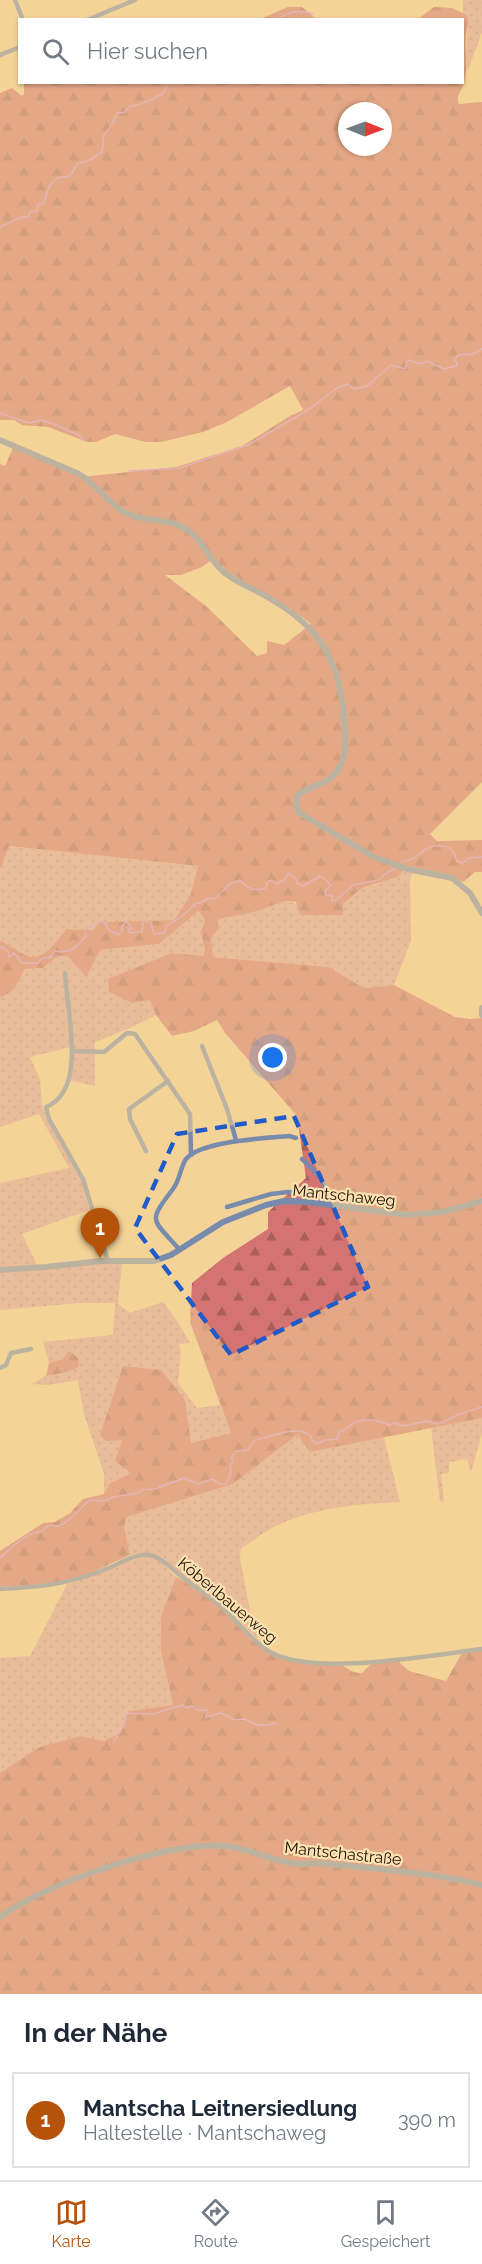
<!DOCTYPE html>
<html lang="de">
<meta charset="utf-8">
<style>
body{margin:0;font-family:Raleway,sans-serif;background:#f2f2f3;color:#1f2937}
.compass{position:absolute;left:338px;top:102px;width:54px;height:54px;border-radius:50%;background:#fff;box-shadow:0 2px 4px #0004;rotate:91deg}
.you{position:absolute;left:273px;top:1058px;width:21px;height:21px;margin:-15px;border:4px solid #fff;border-radius:50%;background:#1a73e8;box-shadow:0 0 0 9px #1a73e833}
.badge{display:grid;place-items:center;width:39px;height:39px;border-radius:50%;background:#b45309;color:#fff;font-size:20px;font-weight:700}
.pin{position:absolute;translate:-50% -50px;filter:drop-shadow(0 2px 3px #0008)}
.pin::after{content:'';position:absolute;top:32px;width:21px;height:18px;background:inherit;clip-path:polygon(0 0,100% 0,50% 100%)}
.list{margin:0;padding:0;list-style:none}
h2{display:flex;justify-content:space-between;align-items:center;height:78px;margin:0;padding:0 24px;font-size:26px}
h2 small{font-size:20px;font-weight:400;color:#747a83}
.list li{display:grid;grid-template-columns:39px 1fr auto;gap:18px;align-items:center;box-sizing:border-box;height:96px;margin:0 12px 12px;padding:0 12px;border:2px solid #e0e1e3;border-radius:0px}
.list b{display:block;font-size:22px;white-space:nowrap}
.list p{margin:0;font-size:20px;white-space:nowrap;color:#747a83}
.list em{font-size:20px;font-style:normal;color:#747a83}
.icon{flex:none;width:33px;height:33px;fill:none;stroke:currentColor;stroke-width:2;stroke-linecap:round;stroke-linejoin:round}
.map{position:relative;flex:none;width:482px;height:1994px;overflow:hidden}
.search{position:absolute;background:#fff;box-shadow:0 2px 4px #0004;left:18px;right:18px;top:18px;height:66px;display:flex;align-items:center;gap:15px;box-sizing:border-box;padding:0 21px;border-radius:0px;color:#747a83;font-size:22px}
.sheet{height:186px;background:#fff}
nav{display:flex;justify-content:space-around;align-items:center;box-sizing:border-box;height:84px;border-top:2px solid #e0e1e3;background:#fff;font-size:16px;color:#747a83}
nav a{display:grid;justify-items:center;gap:3px}
nav .on{color:#b45309}
.map>svg:first-child{display:block}
.grass{fill:url(#grass-dots)}
.forest{fill:url(#forest-firs);fill-rule:evenodd}
.lines{fill:none;stroke-linecap:round;stroke-linejoin:round}
.stream{stroke:#cd90d7;stroke-width:1.5}
.minor{stroke:#798bac;stroke-width:4.5}
.tertiary{stroke:#798bac;stroke-width:6}
.marked{fill:none;stroke:#225bc7;stroke-width:4.5;stroke-dasharray:12 8;stroke-linejoin:round}
.labels{text-anchor:middle;stroke-width:4.5;stroke-linejoin:round;paint-order:stroke}
.street-label{font-size:16px;fill:#1c1000;stroke:#fce1b2}
</style>
<div class="map">
<svg width="482" height="1994" viewBox="0 0 482 1994">
<defs>
<pattern id="grass-dots" width="8" height="8" patternUnits="userSpaceOnUse" patternTransform="scale(1.5)"><rect width="8" height="8" fill="#dc9f9d"/><path d="M2 2h.1M6 6h.1" fill="none" stroke="#bc8885" stroke-width="1.8" stroke-linecap="round"/></pattern>
<pattern id="forest-firs" width="22" height="20" patternUnits="userSpaceOnUse" patternTransform="scale(1.5)"><rect width="22" height="20" fill="#d37472"/><path d="M5 1l3.5 6h-7zM16 11l3.5 6h-7z" fill="#aa5e5b"/></pattern>
</defs>
<rect width="100%" height="100%" fill="#f4d398"/>
<!-- grass -->
<g class="grass">
<path d="M463 0H482V32L468 70C464 53 470 33 467 15L463 13Z"/>
<path d="M9 846 198 866 190 896 174 920 99 922 94 930 66 929C57 941 42 964 25 956 16 951 9 944 0 941V870Z"/>
<polygon points="403,870 413,872 410,880 411,941 394,985 364,988 329,967 212,957 211,939 218,929 218,919 250,912 285,901 343,914 343,904 362,888 377,884"/>
<path d="M197 911 205 920 201 931 205 951 203 956 172 953 150 999 156 1015 130 1028 95 1042V1086L67 1080 71 1047 30 1057 40 1080 42 1105 46 1116 82 1180 89 1210 22 1234 37 1265 0 1268V1183L69 1168 39 1114 0 1127V997C14 993 19 983 24 969L43 968 58 956H69L100 950 159 944Z"/>
<polygon points="90,1263 122,1264 118,1304 130,1313 163,1302 178,1322 190,1343 179,1344 181,1351 178,1383 197,1408 220,1405 231,1433 191,1443 185,1401 122,1440 132,1472 110,1483 104,1494 104,1474 84,1414 78,1380 48,1385 32,1384 46,1376 63,1373 63,1359 49,1363 43,1342 113,1335 115,1303 80,1303 0,1310 0,1272"/>
<polygon points="482,1418 482,1433 471,1472 467,1459 449,1462 449,1473 441,1474 444,1501 440,1502 431,1428"/>
<path d="M298 1433 310 1452 384 1437 400 1502C357 1504 310 1508 272 1528 261 1534 251 1542 241 1549L240 1558 251 1616 258 1639 228 1610 230 1605 208 1593 147 1553 130 1555 124 1526 127 1517 233 1484Z"/>
<path d="M149 1556 158 1559 176 1577 161 1616V1652L173 1705 128 1711 120 1733 103 1741 81 1736 0 1773V1658L30 1656 67 1584C95 1577 120 1561 149 1556Z"/>
</g>
<!-- forest -->
<g class="forest">
<polygon points="288,7 302,7 316,19 260,19"/>
<path d="M434 7 452 8 467 15C470 23 467 27 466 34 464 50 469 66 464 83 462 91 455 96 459 104L482 102V782L430 834 437 841 482 840V872H475L463 882 446 874 407 866 397 877 362 888 343 904V915H300L296 902 285 901 250 913 218 919V929L211 939 213 957 329 967 364 988 394 985 455 1017 470 1019 482 1018V1418L310 1452 298 1434 233 1484 127 1517 124 1526 130 1555 86 1575 53 1584 0 1587V1551L43 1523 55 1522 70 1513 83 1499 104 1494 110 1483 131 1473 115 1461 122 1440 106 1441 100 1435 123 1366 161 1370 185 1400 191 1443 231 1433 190 1322 192 1283 223 1258 268 1229V1212L306 1178 297 1116 225 1033 217 1020 194 1031 172 1036 156 1015 150 1000 132 1003 109 992 108 979 172 953 203 956 205 951 201 931 205 920 198 911 159 944 100 950 86 977 68 956H58L43 968 24 969C19 983 14 993 0 997V941C9 944 16 951 25 955 42 964 57 941 66 929L94 930 99 922 174 920 190 896 198 866 9 846 0 870V464L5 466 13 448 81 477 176 467 242 446 290 416 303 410 290 386 227 422 203 432 161 442H146L115 434 96 442H87L48 427 22 425 14 420H0V93L12 88 22 96 24 94V82H462V20L418 19ZM347 111H383V147H347ZM213 559C242 586 281 599 311 624L284 645 267 641V653L257 656 206 606 165 575H181L202 567Z"/>
<polygon points="69,1351 78,1358 79,1367 63,1373 46,1376 49,1363 63,1359"/>
<path d="M176 1577 231 1606 226 1614C248 1636 267 1658 299 1662 312 1664 329 1661 341 1665 350 1669 350 1673 362 1673L372 1663 397 1660 409 1671 446 1681 462 1653 482 1651V1994H0V1773L40 1747 81 1736 104 1741 120 1733 128 1711 173 1705 161 1652V1616Z"/>
</g>
<g class="lines">
<!-- stream -->
<g class="stream">
<path d="M278 20C288 11 301 10 313 14"/>
<path d="M0 227 21 217H28L30 212 37 211 38 205 44 203C47 190 51 175 67 177L72 173 78 163 88 161 102 152 104 135C111 129 113 120 118 113L125 112 130 106C137 106 158 98 164 92 167 89 166 87 167 82"/>
<polyline points="0,413 22,421 30,423 41,420 54,424 81,436 83,440"/>
<polyline points="129,471 179,468 250,444 308,410 337,388 348,384 354,389 367,386 391,365 405,369 408,360 421,364 427,361 444,369 457,366 457,363 454,360 458,355 473,354 482,349"/>
<path d="M402 862C420 859 418 852 430 847 435 845 441 846 446 846L453 851 457 861 463 863 469 858 482 857"/>
<path d="M0 948 2 947 8 952 9 957 14 953 22 963H38L41 959 51 957 55 951C69 954 77 947 86 936L85 930 87 927 94 926 99 922 106 923 108 929 118 935 123 930 121 928 126 921 132 928 128 930 130 933 142 932 143 921 151 923 154 934 164 933 167 925C176 921 190 910 196 903H200L209 898 214 899 230 884 240 880C247 889 255 892 266 888L267 882 271 880 277 884 285 879 289 873 296 879 297 883 303 886 320 876 324 878 331 885 325 891 326 896 332 895V901L336 900 353 885 378 880 389 871 396 869"/>
<path d="M0 1558C11 1549 26 1531 41 1532L48 1526C51 1525 54 1526 58 1526 68 1524 81 1507 90 1500L104 1501 113 1497 138 1493 142 1490 155 1489 184 1478 198 1484 212 1479 220 1484H226L231 1473 230 1465 233 1462 231 1458 236 1451 248 1450 255 1440C271 1437 298 1424 311 1436L312 1440 317 1444 325 1440 337 1439 340 1431 345 1430C356 1417 375 1418 389 1425L395 1423 403 1426 427 1421 437 1424 444 1422 457 1415 482 1407"/>
<path d="M124 1713 153 1714 183 1705 186 1708 192 1706 197 1710H207L206 1717 221 1713 235 1720 245 1719C256 1726 263 1727 276 1723"/>
<polyline points="114,1741 125,1724 126,1713"/>
</g>
<!-- minor -->
<g class="minor">
<polyline points="15,0 23,20"/>
<polyline points="87,20 135,0"/>
<polyline points="0,55 20,47"/>
<path d="M65 973C66 1008 89 1090 46 1107L49 1119 83 1179 108 1261"/>
<polyline points="202,1046 227,1109 236,1140"/>
<polyline points="72,1051 104,1052 127,1033 135,1034 190,1114 191,1155"/>
<polyline points="146,1151 130,1119 129,1109 168,1081"/>
<path d="M302 1159C317 1173 329 1183 328 1205"/>
<polyline points="227,1207 271,1194 288,1192 318,1194 324,1204"/>
<path d="M179 1249C152 1218 147 1223 173 1189 180 1180 180 1168 186 1159 200 1141 267 1138 289 1136L296 1138"/>
<polyline points="0,1368 6,1365 11,1353 31,1349"/>
<path d="M0 1589C43 1587 70 1584 111 1567 122 1562 137 1553 150 1555 160 1557 169 1566 176 1572 191 1585 208 1595 223 1608 238 1622 252 1641 270 1652 314 1677 430 1655 482 1649"/>
</g>
<!-- tertiary -->
<g class="tertiary">
<path d="M0 440 79 474C96 484 107 502 124 512 143 523 168 517 186 529 203 539 209 561 225 573 238 583 254 589 269 598 320 627 340 660 344 719 345 734 348 755 339 768 326 788 313 783 298 795L296 803 298 812 374 857 407 869 452 878 470 893 482 913"/>
<polyline points="482,1008 482,1015"/>
<polyline points="0,1270 45,1267 101,1261 154,1261 171,1255 223,1222 266,1205 284,1201 308,1202 407,1215 443,1212 482,1201"/>
<path d="M0 1917C46 1883 170 1840 227 1846 251 1849 274 1862 298 1864 305 1864 313 1863 320 1863 374 1869 429 1872 482 1885"/>
</g>
</g>
<!-- marked area -->
<path d="M0 0H482V1994H0ZM294 1116 368 1287 231 1355 135 1228 177 1134Z" fill="#f4d398" fill-opacity=".55" fill-rule="evenodd"/>
<path class="marked" d="M294 1116 368 1287 231 1355 135 1228 177 1134Z"/>
<g class="labels">
<!-- street labels -->
<g class="street-label">
<text transform="translate(344 1195) rotate(6)" y="6">Mantschaweg</text>
<text transform="translate(228 1600) rotate(40)" y="6">Köberlbauerweg</text>
<text transform="translate(343 1853) rotate(6)" y="6">Mantschastraße</text>
</g>
</g>
</svg>
<svg class="compass" viewBox="-18 -18 36 36"><path d="M0-13l5 13h-10z" fill="#e53935"/><path d="M0 13l5-13h-10z" fill="#747a83"/></svg>
<div class="you"></div>
<div class="pin badge" style="left:100px;top:1258px">1</div>
<div class="search"><svg class="icon" aria-label="search" viewBox="0 0 24 24"><circle cx="10" cy="10" r="6"/><path d="M15 15l6 6"/></svg>Hier suchen</div>
</div>
<section class="sheet">
<h2>In der Nähe<small></small></h2>
<ul class="list">
<li><span class="badge">1</span><div><b>Mantscha Leitnersiedlung</b><p>Haltestelle · Mantschaweg</p></div><em>390 m</em></li>
</ul>
</section>
<nav>
<a class="on"><svg class="icon" aria-label="map" viewBox="0 0 24 24"><path d="M3 6l6-2 6 2 6-2v14l-6 2-6-2-6 2zM9 4v14M15 6v14"/></svg>Karte</a>
<a><svg class="icon" aria-label="directions" viewBox="0 0 24 24"><path d="M12 3l9 9-9 9-9-9zM9 14v-3h6M13 9l2 2-2 2"/></svg>Route</a>
<a><svg class="icon" aria-label="saved" viewBox="0 0 24 24"><path d="M7 4h10v16l-5-4-5 4z"/></svg>Gespeichert</a>
</nav>
